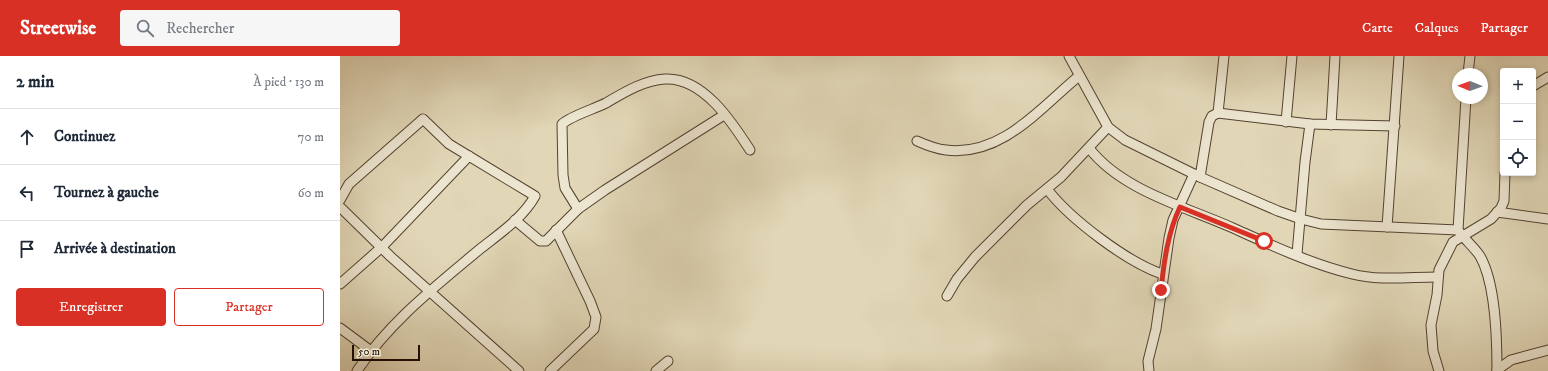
<!DOCTYPE html>
<html lang="fr">
<meta charset="utf-8">
<style>
body{margin:0;font-family:"IM FELL DW Pica",serif;background:#f6f6f7;color:#1f2937}
.controls{position:absolute;right:12px;top:12px;display:grid;overflow:hidden;border-radius:4px;box-shadow:0 2px 6px #0003}
.controls button{width:36px;height:36px;display:grid;place-items:center;padding:0;border:0;border-bottom:1px solid #e0e1e3;background:#fff;color:#1f2937;font:20px sans-serif}
.compass{position:absolute;left:1112px;top:12px;width:36px;height:36px;border-radius:50%;background:#fff;box-shadow:0 2px 6px #0003;rotate:271deg}
.scale{position:absolute;left:12px;bottom:10px;width:68px;box-sizing:border-box;padding-left:4px;border:2px solid #251103;border-top:0;font-size:11px;line-height:14px;white-space:nowrap;color:#251103;-webkit-text-stroke:3px #ece5d0;paint-order:stroke}
.stop{position:absolute;width:12px;height:12px;margin:-9px;border:3px solid #d93025;border-radius:50%;background:#fff}
.stop.end{background:#d93025;border-color:#fff;box-shadow:0 1px 4px #0008}
.list{margin:0;padding:0;list-style:none}
h2{display:flex;justify-content:space-between;align-items:center;height:52px;margin:0;padding:0 16px;font-size:17px}
h2 small{font-size:13px;font-weight:400;color:#747a83}
.list li{display:grid;grid-template-columns:26px 1fr auto;gap:12px;align-items:center;box-sizing:border-box;height:56px;padding:0 16px;border-top:1px solid #e0e1e3}
.list b{display:block;font-size:15px;white-space:nowrap}
.list em{font-size:13px;font-style:normal;color:#747a83}
.actions{display:flex;gap:8px;padding:12px 16px}
.actions a{flex:1;padding:9px 0;border:1px solid #d93025;border-radius:4px;text-align:center;font-size:14px;color:#d93025}
.actions .main{background:#d93025;color:#fff}
.icon{flex:none;width:22px;height:22px;fill:none;stroke:currentColor;stroke-width:2;stroke-linecap:round;stroke-linejoin:round}
.map{position:relative;flex:none;width:1208px;height:315px;overflow:hidden}
header{display:flex;align-items:center;gap:24px;box-sizing:border-box;height:56px;padding:0 20px;background:#d93025;color:#fff}
header strong{font-size:19px}
nav{display:flex;gap:22px;margin-inline-start:auto;font-size:14px}
.search{width:280px;height:36px;background:#f6f6f7;display:flex;align-items:center;gap:10px;box-sizing:border-box;padding:0 14px;border-radius:4px;color:#747a83;font-size:15px}
main{display:flex}
aside{flex:1;background:#fff}
.map>svg:first-child{display:block}
.lines{fill:none;stroke-linecap:round;stroke-linejoin:round}
.minor-casing{stroke:#544230;stroke-width:11}
.minor{stroke:#ece5d0;stroke-width:9}
.route{stroke:#d93025;stroke-width:5}
</style>
<header>
<strong>Streetwise</strong>
<div class="search"><svg class="icon" aria-label="search" viewBox="0 0 24 24"><circle cx="10" cy="10" r="6"/><path d="M15 15l6 6"/></svg>Rechercher</div>
<nav><a>Carte</a><a>Calques</a><a>Partager</a></nav>
</header>
<main>
<aside>
<h2>2 min<small>À pied · 130 m</small></h2>
<ul class="list">
<li><svg class="icon" aria-label="ahead" viewBox="0 0 24 24"><path d="M12 20V5M6 11l6-6 6 6"/></svg><div><b>Continuez</b></div><em>70 m</em></li>
<li><svg class="icon" aria-label="left" viewBox="0 0 24 24"><path d="M17 20v-9H6M10 6l-5 5 5 5"/></svg><div><b>Tournez à gauche</b></div><em>60 m</em></li>
<li><svg class="icon" aria-label="arrive" viewBox="0 0 24 24"><path d="M6 21V4h12l-3 4 3 4H6"/></svg><div><b>Arrivée à destination</b></div></li>
</ul>
<div class="actions"><a class="main">Enregistrer</a><a>Partager</a></div>
</aside>
<div class="map">
<svg width="1208" height="315" viewBox="0 0 1208 315">
<rect width="100%" height="100%" fill="#e1d7b7"/>
<filter id="stains"><feTurbulence type="fractalNoise" baseFrequency=".005" numOctaves="4"/><feColorMatrix values="0 0 0 0 .2 0 0 0 0 .09 0 0 0 0 .02 0 0 0 .5 -.17"/></filter>
<radialGradient id="worn" r=".72"><stop offset=".6" stop-color="#630" stop-opacity="0"/><stop offset="1" stop-color="#630" stop-opacity=".3"/></radialGradient>
<g class="lines">
<defs>
<g id="minor">
<polyline points="729,0 768,71 785,84 860,121 938,155 961,163 981,168 1118,174"/>
<polyline points="1128,18 1130,0"/>
<polyline points="1193,30 1208,21"/>
<path d="M1126 42 1118 174C1125 184 1134 191 1140 200 1156 228 1157 283 1157 315"/>
<polyline points="878,57 884,0"/>
<polyline points="946,66 952,0"/>
<polyline points="991,69 995,0"/>
<path d="M577 85C586 89 596 93 606 94 662 101 701 51 739 20"/>
<path d="M749 92C781 134 846 151 893 172 931 189 971 208 1012 218 1038 225 1070 221 1097 221"/>
<polyline points="860,121 869,66 872,60 878,57 970,68 1055,70"/>
<path d="M707 133C730 163 787 206 822 218"/>
<path d="M0 144 9 128 83 63 109 88 195 140C183 162 159 178 140 193 96 230 49 266 17 315"/>
<polyline points="0,151 51,201 179,315"/>
<path d="M238 153 225 132 223 119 222 68C231 60 254 53 266 47 283 37 304 24 325 23 363 21 392 66 410 94"/>
<polyline points="1157,156 1208,163"/>
<polyline points="175,164 200,185 206,185 238,153 265,134 384,59"/>
<polyline points="1047,171 1059,0"/>
<polyline points="957,198 965,106 970,68"/>
<polyline points="0,228 42,191 129,100"/>
<polyline points="607,240 617,223 635,201 687,149 721,121 768,71"/>
<polyline points="0,272 31,295"/>
<polyline points="1157,314 1171,304 1208,294"/>
<polyline points="210,315 254,273 256,261 250,245 216,174"/>
<polyline points="316,315 328,305"/>
<polyline points="809,315 808,305 816,273 829,182 833,164 854,118"/>
<polyline points="1099,315 1093,295 1091,269 1097,239 1099,214 1113,186 1151,163 1161,152 1164,145 1165,117"/>
</g>
</defs>
<!-- minor casing -->
<use href="#minor" class="minor-casing"/>
<!-- minor -->
<use href="#minor" class="minor"/>
</g>
<g class="lines">
<!-- route -->
<path class="route" d="M821 234C824 205 828 176 840 151L924 185"/>
</g>
<rect width="100%" height="100%" filter="url(#stains)"/>
<rect width="100%" height="100%" fill="url(#worn)"/>
</svg>
<div class="controls">
<button>+</button>
<button>−</button>
<button><svg class="icon" aria-label="locate" viewBox="0 0 24 24"><circle cx="12" cy="12" r="6"/><path d="M12 2v4M12 18v4M2 12h4M18 12h4"/></svg></button>
</div>
<svg class="compass" viewBox="-18 -18 36 36"><path d="M0-13l5 13h-10z" fill="#e53935"/><path d="M0 13l5-13h-10z" fill="#747a83"/></svg>
<div class="scale">50 m</div>
<div class="stop" style="left:924px;top:185px"></div>
<div class="stop end" style="left:821px;top:234px"></div>
</div>
</main>
